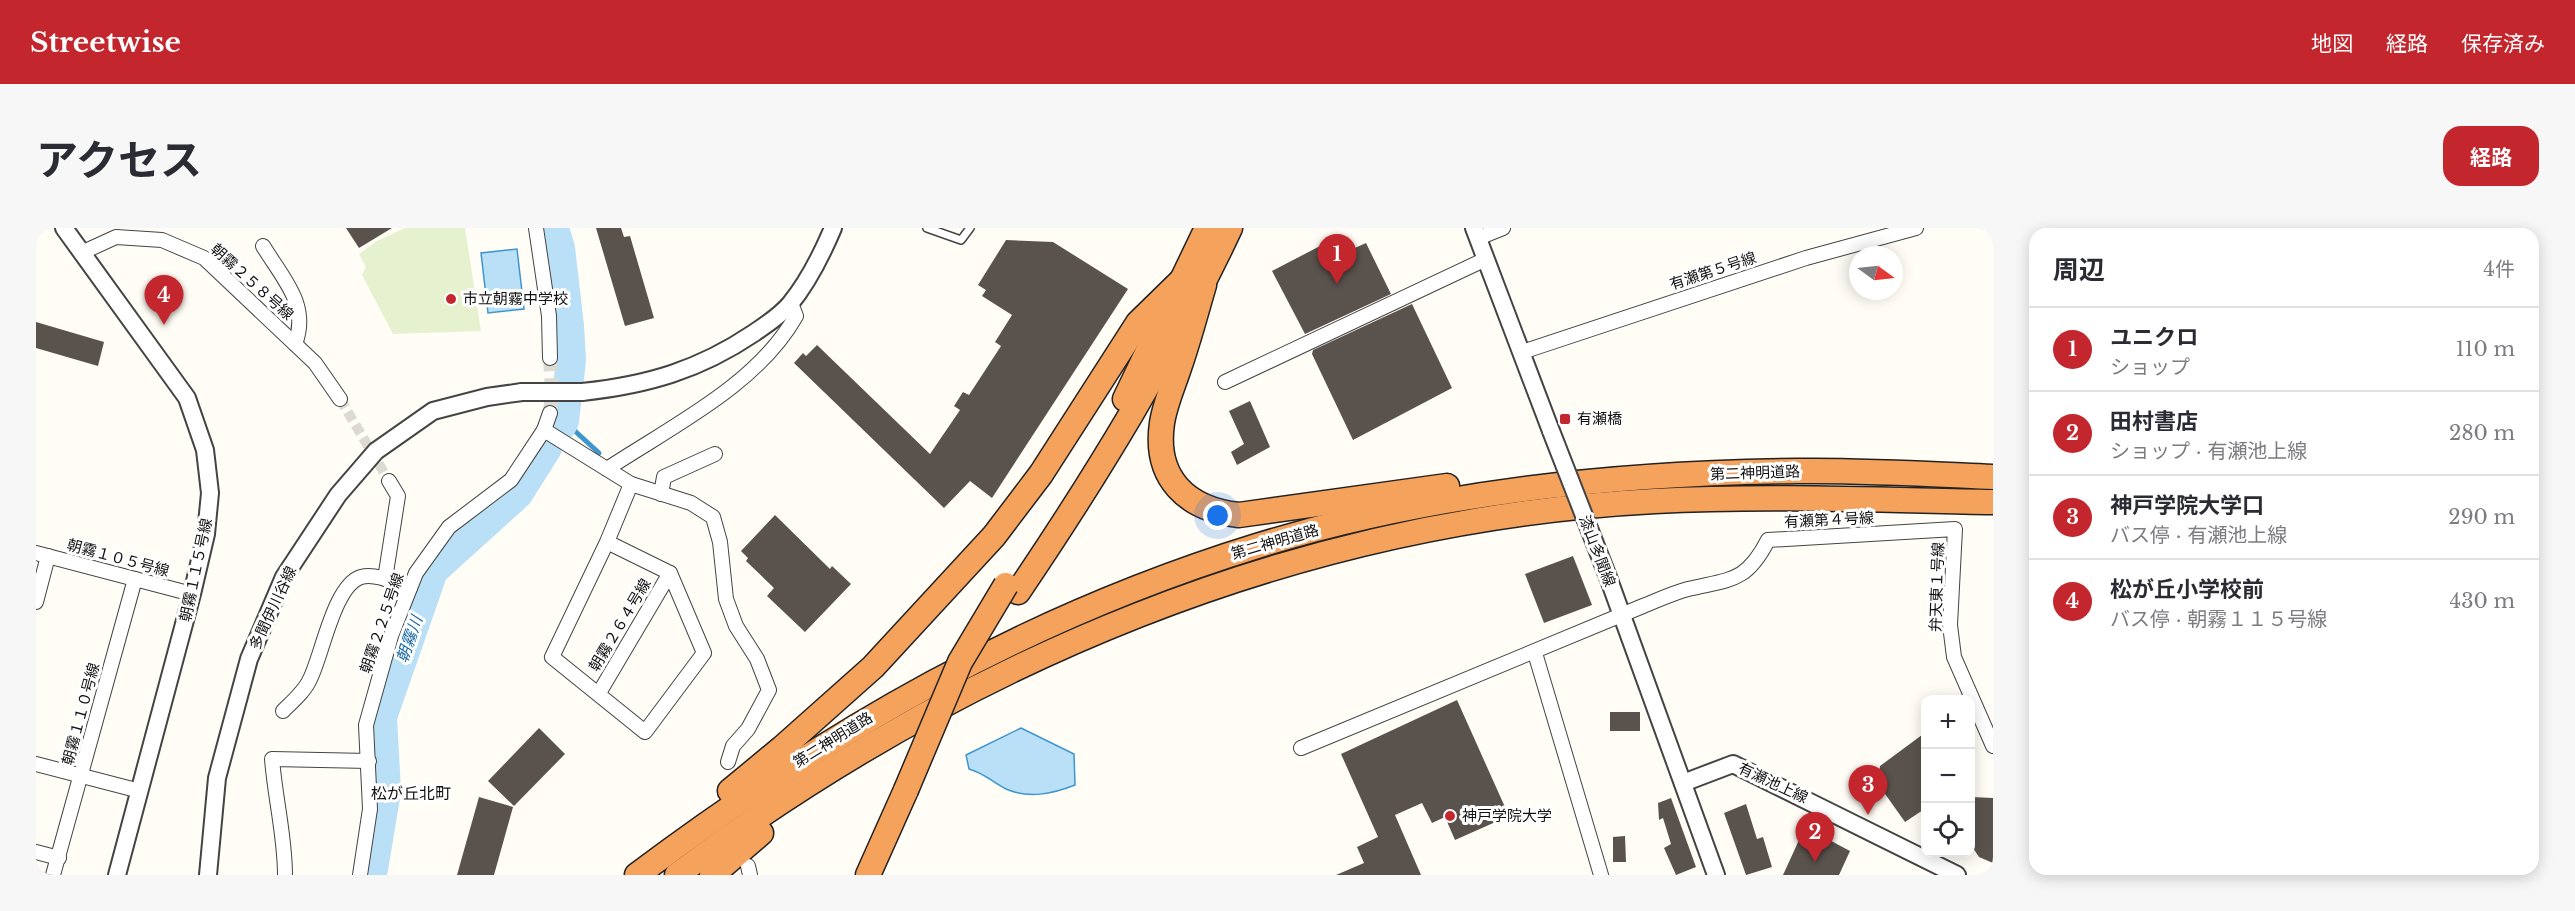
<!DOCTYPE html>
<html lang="ja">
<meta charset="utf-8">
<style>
body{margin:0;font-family:"Libre Baskerville","Noto Sans JP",serif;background:#f7f7f7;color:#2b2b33}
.controls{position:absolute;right:18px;bottom:18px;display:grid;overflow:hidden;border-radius:12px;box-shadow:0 3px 15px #0003}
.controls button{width:54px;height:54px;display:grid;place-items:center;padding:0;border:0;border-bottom:2px solid #e1e1e2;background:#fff;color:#2b2b33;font:30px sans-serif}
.compass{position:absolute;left:1813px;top:18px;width:54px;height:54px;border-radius:50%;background:#fff;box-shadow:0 3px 15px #0003;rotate:105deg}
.you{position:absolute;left:1182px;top:288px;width:21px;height:21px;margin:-15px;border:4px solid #fff;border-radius:50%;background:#1a73e8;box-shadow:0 0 0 9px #1a73e833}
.badge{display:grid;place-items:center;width:39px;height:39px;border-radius:50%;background:#c4262e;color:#fff;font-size:20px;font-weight:700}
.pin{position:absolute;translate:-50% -50px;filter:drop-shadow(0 2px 3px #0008)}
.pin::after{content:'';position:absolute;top:32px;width:21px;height:18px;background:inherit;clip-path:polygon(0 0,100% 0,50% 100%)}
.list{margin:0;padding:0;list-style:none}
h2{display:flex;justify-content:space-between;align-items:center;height:78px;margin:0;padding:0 24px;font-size:26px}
h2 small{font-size:20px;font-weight:400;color:#7c7c81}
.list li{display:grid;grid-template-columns:39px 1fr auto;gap:18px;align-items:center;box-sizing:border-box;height:84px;padding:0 24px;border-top:2px solid #e1e1e2}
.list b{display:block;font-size:22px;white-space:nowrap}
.list p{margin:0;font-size:20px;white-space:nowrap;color:#7c7c81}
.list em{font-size:20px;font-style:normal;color:#7c7c81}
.icon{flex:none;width:33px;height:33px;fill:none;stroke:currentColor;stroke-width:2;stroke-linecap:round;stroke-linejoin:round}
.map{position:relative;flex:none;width:1957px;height:647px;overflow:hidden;border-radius:18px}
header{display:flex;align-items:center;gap:36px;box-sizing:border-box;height:84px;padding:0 30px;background:#c4262e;color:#fff}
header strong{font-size:28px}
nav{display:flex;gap:33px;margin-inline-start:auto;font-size:21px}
.intro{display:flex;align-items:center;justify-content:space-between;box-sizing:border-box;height:144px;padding:0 36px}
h1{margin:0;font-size:42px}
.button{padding:15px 27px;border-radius:18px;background:#c4262e;color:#fff;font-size:21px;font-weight:700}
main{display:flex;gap:36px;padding:0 36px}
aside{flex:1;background:#fff;border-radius:18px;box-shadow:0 3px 15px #0003}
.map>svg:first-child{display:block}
.pitch{fill:#e6f2cf}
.water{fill:#b9e0f7;stroke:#3f96cf;stroke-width:1.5}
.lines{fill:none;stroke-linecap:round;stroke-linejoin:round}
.stream{stroke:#3f96cf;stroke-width:5}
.river{stroke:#b9e0f7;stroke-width:30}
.building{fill:#5a524d}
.pedestrian-tunnel{stroke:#dbdad3;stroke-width:10;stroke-dasharray:10 5;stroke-linecap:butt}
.minor-tunnel{stroke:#dbdad3;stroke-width:14;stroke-dasharray:14 7;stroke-linecap:butt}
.service-casing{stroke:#444;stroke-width:10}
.minor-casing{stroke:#444;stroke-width:16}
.tertiary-casing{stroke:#444;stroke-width:20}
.motorway-casing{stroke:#222;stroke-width:27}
.service{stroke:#fff;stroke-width:7}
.minor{stroke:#fff;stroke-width:14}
.tertiary{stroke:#fff;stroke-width:16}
.motorway{stroke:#f5a25d;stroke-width:24}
.tertiary-bridge-casing{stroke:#444;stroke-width:20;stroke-linecap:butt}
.motorway-bridge-casing{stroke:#222;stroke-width:27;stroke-linecap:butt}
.tertiary-bridge{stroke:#fff;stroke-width:16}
.motorway-bridge{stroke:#f5a25d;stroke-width:24}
.poi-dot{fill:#c4262e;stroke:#fff;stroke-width:2}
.labels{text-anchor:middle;stroke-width:6;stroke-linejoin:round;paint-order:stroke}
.street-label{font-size:15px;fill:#111;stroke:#fff}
.poi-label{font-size:15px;fill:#111;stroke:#fff;text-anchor:start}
.water-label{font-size:16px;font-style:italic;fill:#1768a6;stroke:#fff}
.neighbourhood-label{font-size:16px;fill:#111;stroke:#fff}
</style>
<header>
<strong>Streetwise</strong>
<nav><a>地図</a><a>経路</a><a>保存済み</a></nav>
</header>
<div class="intro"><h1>アクセス</h1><a class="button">経路</a></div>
<main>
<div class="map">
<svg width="1957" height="647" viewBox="0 0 1957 647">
<rect width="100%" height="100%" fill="#fffdf5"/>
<!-- pitch -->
<polygon class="pitch" points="369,0 429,0 445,103 357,106 326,47 330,39 323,26 341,13"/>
<!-- water -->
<g class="water">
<polygon points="481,21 488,81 452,85 445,25"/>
<path d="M985 500 1038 526 1039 557C1016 566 993 571 970 561 956 554 948 545 933 541L930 527Z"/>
</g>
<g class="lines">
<!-- stream -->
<polyline class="stream" points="528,193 563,225"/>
<!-- river -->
<g class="river">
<polyline points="518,0 524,20 533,98 535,132 528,193 526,197"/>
<polyline points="336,647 350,563 346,489 397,343 482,266 511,220"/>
</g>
</g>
<!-- building -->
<g class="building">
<polygon points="310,0 356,0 323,20"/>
<polygon points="560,0 585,0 588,9 594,8 618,90 589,98"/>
<polygon points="970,12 1017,14 1092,61 956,270 934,253 908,280 758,135 767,125 770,128 781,117 894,226 924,182 918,178 927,164 933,167 965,118 959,114 976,87 946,68 950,62 942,57"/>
<polygon points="1330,15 1355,66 1269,106 1236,43 1286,17 1294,16 1301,28"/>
<polygon points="1376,76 1416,160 1317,212 1276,126 1277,122"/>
<polygon points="0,94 68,114 62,138 0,120"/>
<polygon points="1214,173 1234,219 1201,237 1195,224 1208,216 1193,183"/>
<polygon points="739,287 794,341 796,338 815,356 769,404 731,368 738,360 710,333 712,330 705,323"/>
<polygon points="1537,328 1556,377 1508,395 1489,346"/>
<polygon points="1421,472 1473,588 1419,612 1409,589 1396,595 1386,575 1359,587 1385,647 1300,647 1328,635 1321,619 1342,609 1305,526"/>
<rect x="1574" y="484" width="30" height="19"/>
<polygon points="503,500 529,526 478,578 452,553"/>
<polygon points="1890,504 1890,580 1869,594 1842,556 1844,538"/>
<polygon points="443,569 477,579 458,647 421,647"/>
<polygon points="1935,569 1957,570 1957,635 1943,629 1935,617"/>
<polygon points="1635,570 1660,639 1640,647 1628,620 1635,616 1627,590 1623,592 1622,575"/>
<polygon points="1710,576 1721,611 1727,609 1736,639 1710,647 1688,585"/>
<polygon points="1769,599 1814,623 1803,647 1747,647"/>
<polygon points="1589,608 1590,634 1577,634 1577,609"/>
</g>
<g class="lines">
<!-- pedestrian-tunnel -->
<polyline class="pedestrian-tunnel" points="304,171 353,253"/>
<!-- minor-tunnel -->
<polyline class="minor-tunnel" points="514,185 516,163 514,130"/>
<defs>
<polyline id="service" points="891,0 925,12 934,0"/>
<g id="minor">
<polyline points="500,0 513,88 514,130"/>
<polyline points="1442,10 1467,0"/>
<path d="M227 18C247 51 274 77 259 116"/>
<polyline points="45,25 80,9 126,12 168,30 279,135 304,171"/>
<polyline points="1486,124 1770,30 1880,0"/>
<polyline points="1189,154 1450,31"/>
<polyline points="508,202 595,256 655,275 677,289 684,314 690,371 700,398 721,431 733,462 712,501 697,518 692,534"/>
<path d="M571 241C636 198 721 157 760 88L755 75"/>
<polyline points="625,266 628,249 679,226"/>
<polyline points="571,314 634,345 668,425 609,504 516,429 571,314 595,256"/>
<polyline points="0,325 156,366"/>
<polyline points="349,351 362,268 353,253"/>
<polyline points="0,374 12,328"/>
<polyline points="1499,425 1565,647"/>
<polyline points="563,465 634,345"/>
<path d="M247 483C256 474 269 463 274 451 286 428 298 357 325 349 340 345 360 355 374 360"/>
<path d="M1265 520 1607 378C1622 372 1637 365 1652 361 1694 351 1710 355 1732 312L1919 301 1914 397 1918 429 1957 518"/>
<polyline points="0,536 104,563"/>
<polyline points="0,624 23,630"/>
<polyline points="712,638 714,647"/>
<polyline points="17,647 99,351"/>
<path d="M249 647C249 608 239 570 236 531L333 533"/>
<polyline points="324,647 334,581 330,497 355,408 380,345 413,299 475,252 508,202 514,185"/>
</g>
<g id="tertiary">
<polyline points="28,0 151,170 169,222 174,265 170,306 156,366 81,647"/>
<polyline points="1438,0 1515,203"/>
<path d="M546 164C612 157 663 142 718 105 731 96 744 88 754 76 772 54 786 26 797 0"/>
<polyline points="1572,349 1680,647"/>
<polyline points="1647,555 1697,536 1921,647"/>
<polyline points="172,647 181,550 213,431 248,349 302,267 340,223 397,183 451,169 486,164"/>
</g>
<g id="motorway">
<path d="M1168 57C1160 84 1153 111 1144 137 1138 156 1129 175 1126 195 1118 250 1150 281 1203 287L1411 258"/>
<polyline points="1089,171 1171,0"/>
<path d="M982 364C1061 247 1134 128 1194 0"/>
<polyline points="694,563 746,520 837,439 958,308 1005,246 1102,95 1145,53"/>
<path d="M601 647C793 503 991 389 1221 318 1394 264 1581 245 1761 243 1826 242 1892 246 1957 249"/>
<path d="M641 647C927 433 1260 292 1619 273 1731 267 1845 272 1957 274"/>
<polyline points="676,647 725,605"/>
<polyline points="832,647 870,562"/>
</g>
</defs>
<!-- service casing -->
<use href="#service" class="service-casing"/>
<!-- minor casing -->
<use href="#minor" class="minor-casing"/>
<!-- tertiary casing -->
<use href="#tertiary" class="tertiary-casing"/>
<!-- motorway casing -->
<use href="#motorway" class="motorway-casing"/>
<!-- service -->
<use href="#service" class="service"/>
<!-- minor -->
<use href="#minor" class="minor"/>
<!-- tertiary -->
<use href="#tertiary" class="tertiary"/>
<!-- motorway -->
<use href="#motorway" class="motorway"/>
<defs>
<g id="tertiary-bridge">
<polyline points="486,164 546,164"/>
<polyline points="1515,203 1572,349"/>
</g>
<polyline id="motorway-bridge" points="870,562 924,434 970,357"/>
</defs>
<!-- tertiary-bridge casing -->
<use href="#tertiary-bridge" class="tertiary-bridge-casing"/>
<!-- motorway-bridge casing -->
<use href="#motorway-bridge" class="motorway-bridge-casing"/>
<!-- tertiary-bridge -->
<use href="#tertiary-bridge" class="tertiary-bridge"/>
<!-- motorway-bridge -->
<use href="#motorway-bridge" class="motorway-bridge"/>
</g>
<!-- markers -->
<g class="poi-dot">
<circle cx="415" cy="71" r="6"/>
<rect x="1523" y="185" width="12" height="12" rx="3"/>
<circle cx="1414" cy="588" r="6"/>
</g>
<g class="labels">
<!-- street labels -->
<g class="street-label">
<text transform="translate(1677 43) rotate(-18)" y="5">有瀬第５号線</text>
<text transform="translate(216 54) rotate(42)" y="5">朝霧２５８号線</text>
<text transform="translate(1719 245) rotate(-2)" y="5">第二神明道路</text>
<text transform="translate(1793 292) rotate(-3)" y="5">有瀬第４号線</text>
<text transform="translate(1239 314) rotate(-16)" y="5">第二神明道路</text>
<text transform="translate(1561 323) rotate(69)" y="5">漆山多聞線</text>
<text transform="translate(82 330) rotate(15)" y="5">朝霧１０５号線</text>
<text transform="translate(160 342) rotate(-78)" y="5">朝霧１１５号線</text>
<text transform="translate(1901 359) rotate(-88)" y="5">弁天東１号線</text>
<text transform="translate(237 380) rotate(-65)" y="5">多聞伊川谷線</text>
<text transform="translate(346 395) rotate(-71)" y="5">朝霧２２５号線</text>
<text transform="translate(584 397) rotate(-59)" y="5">朝霧２６４号線</text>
<text transform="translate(45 486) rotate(-75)" y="5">朝霧１１０号線</text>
<text transform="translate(797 512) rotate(-32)" y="5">第二神明道路</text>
<text transform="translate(1737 555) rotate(25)" y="5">有瀬池上線</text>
</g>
<!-- poi labels -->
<g class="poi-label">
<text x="427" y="76">市立朝霧中学校</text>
<text x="1541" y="196">有瀬橋</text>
<text x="1426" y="593">神戸学院大学</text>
</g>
<!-- water labels -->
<g class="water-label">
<text transform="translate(373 411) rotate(-71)" y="6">朝霧川</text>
</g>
<!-- neighbourhood labels -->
<g class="neighbourhood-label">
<text x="375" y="571">松が丘北町</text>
</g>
</g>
</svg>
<div class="controls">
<button>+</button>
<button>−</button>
<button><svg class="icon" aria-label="locate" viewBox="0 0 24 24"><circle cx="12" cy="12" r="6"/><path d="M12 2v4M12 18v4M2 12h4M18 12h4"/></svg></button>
</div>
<svg class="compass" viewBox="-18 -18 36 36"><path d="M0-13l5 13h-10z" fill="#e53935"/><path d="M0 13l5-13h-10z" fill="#7c7c81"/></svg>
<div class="you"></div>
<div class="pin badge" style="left:1301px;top:56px">1</div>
<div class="pin badge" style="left:1779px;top:634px">2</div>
<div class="pin badge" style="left:1832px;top:587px">3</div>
<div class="pin badge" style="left:128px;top:97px">4</div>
</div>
<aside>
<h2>周辺<small>4件</small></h2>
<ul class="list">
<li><span class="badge">1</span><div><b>ユニクロ</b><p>ショップ</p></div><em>110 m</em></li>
<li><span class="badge">2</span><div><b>田村書店</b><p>ショップ · 有瀬池上線</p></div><em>280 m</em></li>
<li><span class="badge">3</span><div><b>神戸学院大学口</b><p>バス停 · 有瀬池上線</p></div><em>290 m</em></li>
<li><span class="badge">4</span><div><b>松が丘小学校前</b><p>バス停 · 朝霧１１５号線</p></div><em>430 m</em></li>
</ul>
</aside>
</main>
